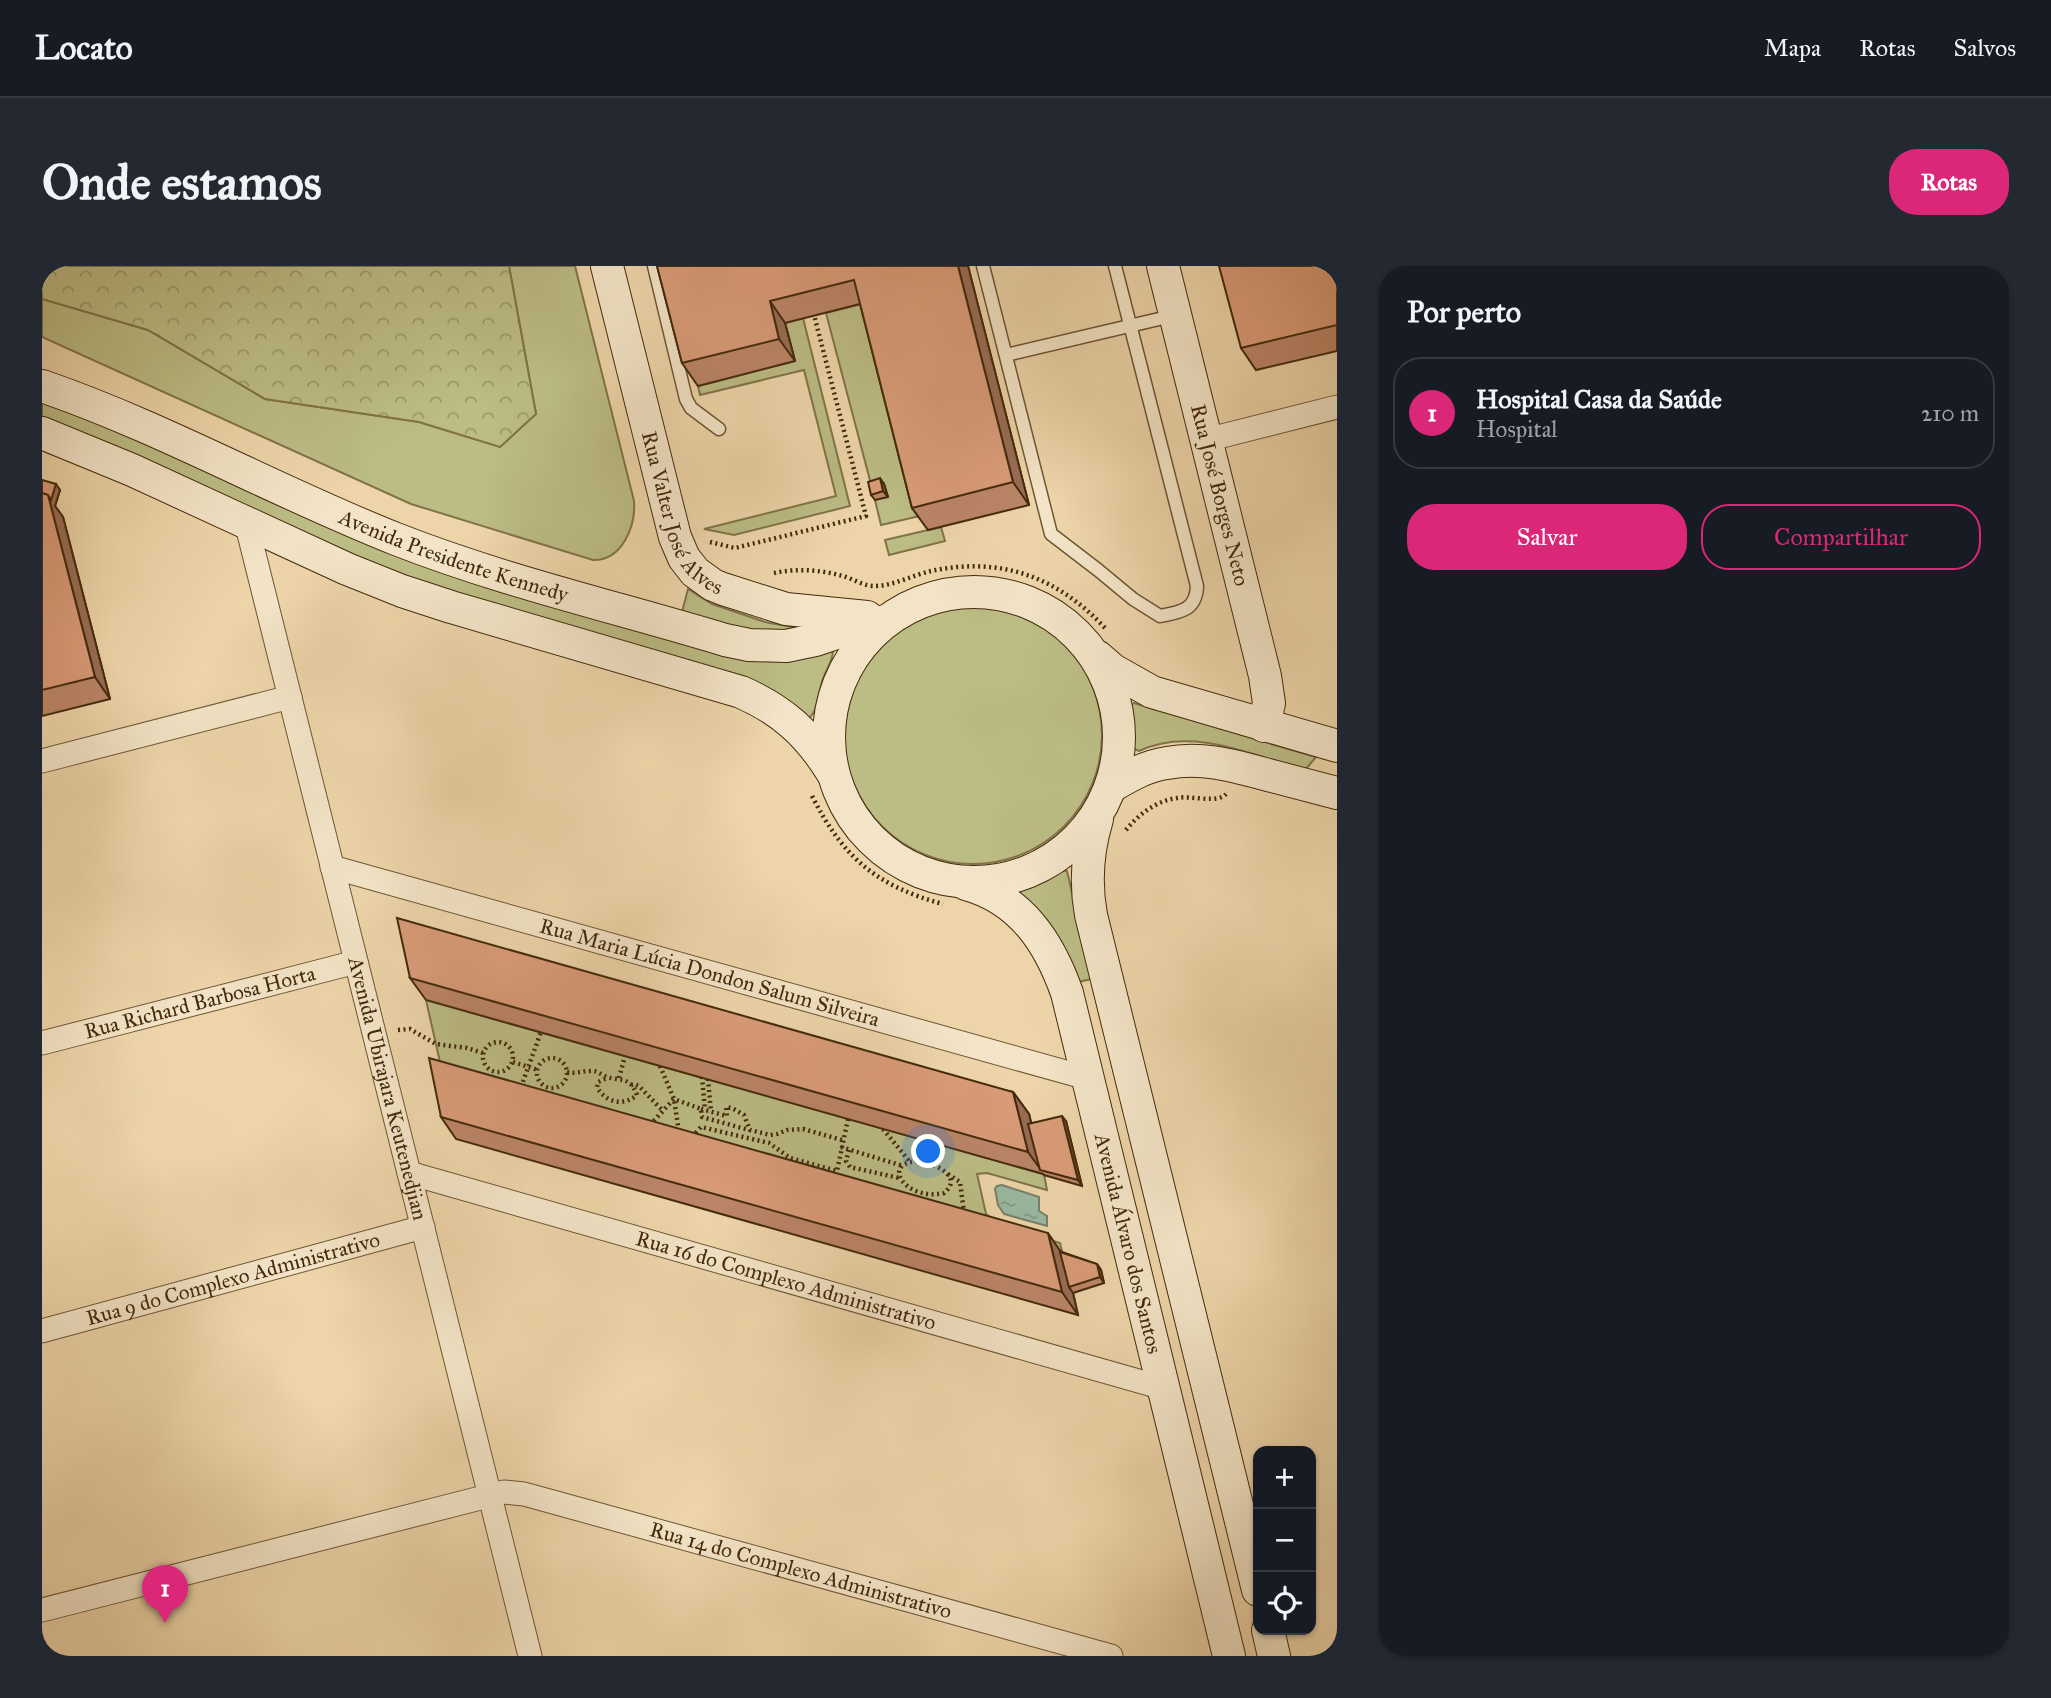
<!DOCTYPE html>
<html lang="pt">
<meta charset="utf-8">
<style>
body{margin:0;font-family:"IM FELL Great Primer",serif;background:#242831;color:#f1f3f6}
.controls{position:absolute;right:21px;bottom:21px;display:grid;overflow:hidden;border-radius:14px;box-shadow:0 2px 5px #0004}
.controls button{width:63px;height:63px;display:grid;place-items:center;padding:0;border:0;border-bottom:2px solid #363941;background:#171b24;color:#f1f3f6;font:35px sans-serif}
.you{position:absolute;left:887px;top:886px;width:24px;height:24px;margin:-18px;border:5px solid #fff;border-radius:50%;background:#1a73e8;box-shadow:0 0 0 10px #1a73e833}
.badge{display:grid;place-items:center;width:46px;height:46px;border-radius:50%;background:#db2777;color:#fff;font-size:23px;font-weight:700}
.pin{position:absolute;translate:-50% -58px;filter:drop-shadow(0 2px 4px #0008)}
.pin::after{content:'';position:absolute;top:37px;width:24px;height:21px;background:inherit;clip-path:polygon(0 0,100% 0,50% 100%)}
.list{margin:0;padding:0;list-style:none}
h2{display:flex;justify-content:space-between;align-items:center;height:91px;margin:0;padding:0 28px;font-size:30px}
h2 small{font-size:23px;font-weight:400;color:#9ea1a6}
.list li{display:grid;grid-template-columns:46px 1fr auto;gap:21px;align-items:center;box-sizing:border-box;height:112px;margin:0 14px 14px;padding:0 14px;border:2px solid #363941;border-radius:28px}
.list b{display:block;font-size:26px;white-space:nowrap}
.list p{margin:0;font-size:23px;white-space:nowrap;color:#9ea1a6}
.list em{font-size:23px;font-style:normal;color:#9ea1a6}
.actions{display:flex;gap:14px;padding:21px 28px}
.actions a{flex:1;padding:16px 0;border:2px solid #db2777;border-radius:28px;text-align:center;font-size:24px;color:#db2777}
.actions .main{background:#db2777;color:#fff}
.icon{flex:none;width:38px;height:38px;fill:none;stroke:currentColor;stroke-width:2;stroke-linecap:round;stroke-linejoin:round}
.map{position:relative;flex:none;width:1295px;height:1390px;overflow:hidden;border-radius:28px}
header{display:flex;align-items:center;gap:42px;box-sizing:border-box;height:98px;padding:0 35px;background:#171b24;border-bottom:2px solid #363941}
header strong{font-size:33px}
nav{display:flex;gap:38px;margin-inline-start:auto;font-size:24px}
.intro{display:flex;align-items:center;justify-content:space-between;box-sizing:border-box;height:168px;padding:0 42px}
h1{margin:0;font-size:49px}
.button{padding:18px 32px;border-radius:28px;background:#db2777;color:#fff;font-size:24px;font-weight:700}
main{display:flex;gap:42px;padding:0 42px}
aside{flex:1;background:#171b24;border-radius:28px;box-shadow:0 2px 5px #0004}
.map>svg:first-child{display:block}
.grass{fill:#bcbc85;stroke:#807348;stroke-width:2}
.forest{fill:url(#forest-crowns);stroke:#807348;stroke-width:2}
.water{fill:url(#water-ripples);stroke:#788067;stroke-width:2}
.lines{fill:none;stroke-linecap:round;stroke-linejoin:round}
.lane-casing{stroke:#6e5533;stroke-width:15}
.street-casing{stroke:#6e5533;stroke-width:25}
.secondary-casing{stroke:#442a0c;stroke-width:34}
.path{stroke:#442a0c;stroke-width:4.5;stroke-dasharray:2 3.5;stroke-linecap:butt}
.lane{stroke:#f3e4c7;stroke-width:12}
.street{stroke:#f3e4c7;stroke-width:23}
.secondary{stroke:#f3e4c7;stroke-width:32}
.wall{fill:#bb8567;stroke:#442a0c;stroke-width:2}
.shaded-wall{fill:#986c54;stroke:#442a0c;stroke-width:2}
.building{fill:#d99b78;stroke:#442a0c;stroke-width:2}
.labels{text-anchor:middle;stroke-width:5;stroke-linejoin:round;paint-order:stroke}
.street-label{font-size:21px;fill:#442a0c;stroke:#f3e4c7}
</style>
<header>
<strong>Locato</strong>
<nav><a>Mapa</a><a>Rotas</a><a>Salvos</a></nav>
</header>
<div class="intro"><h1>Onde estamos</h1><a class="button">Rotas</a></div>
<main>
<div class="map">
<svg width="1295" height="1390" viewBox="0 0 1295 1390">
<defs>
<pattern id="forest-crowns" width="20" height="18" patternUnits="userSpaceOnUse" patternTransform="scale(1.75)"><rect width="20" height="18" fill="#bcbc85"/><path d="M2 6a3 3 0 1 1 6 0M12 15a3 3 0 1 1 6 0" fill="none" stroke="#9a996b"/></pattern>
<pattern id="water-ripples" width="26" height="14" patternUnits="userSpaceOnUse" patternTransform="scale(1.75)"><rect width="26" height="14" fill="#9ab9a3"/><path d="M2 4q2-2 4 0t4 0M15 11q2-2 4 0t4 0" fill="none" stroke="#7f9783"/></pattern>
</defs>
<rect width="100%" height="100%" fill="#edd5a9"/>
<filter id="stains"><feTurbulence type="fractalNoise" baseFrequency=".00286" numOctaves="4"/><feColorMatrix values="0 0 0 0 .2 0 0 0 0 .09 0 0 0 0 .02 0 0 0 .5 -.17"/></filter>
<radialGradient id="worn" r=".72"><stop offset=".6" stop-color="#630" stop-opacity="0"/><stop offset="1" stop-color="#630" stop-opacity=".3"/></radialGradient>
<!-- grass -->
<g class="grass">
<path d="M467 0H533L592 235C594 260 580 295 551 294L369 238 0 71V33L106 64 223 133 377 156 458 181 494 148Z"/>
<polygon points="827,36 882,249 839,259 833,234 845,231 842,219 830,222 784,47"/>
<polygon points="761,52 808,240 692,269 662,263 794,230 762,104 658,129 656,120 753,95 743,57"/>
<path d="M0 135 35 147 303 267 791 385C791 395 784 403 781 413 776 425 777 444 767 452L732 425 709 414 425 332 339 301 0 153Z"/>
<polygon points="899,261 903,275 847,289 843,274"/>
<path d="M646 323 670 338 723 356 755 362C716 371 678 357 640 346Z"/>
<circle cx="931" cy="469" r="129"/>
<path d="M1092 437 1274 491 1263 504C1210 489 1150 460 1097 485L1092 483 1091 480 1090 451 1087 440Z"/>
<path d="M1020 604 1025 605 1050 713 1036 716C1022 673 1008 660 977 628L980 623 1002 615Z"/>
<polygon points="384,734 1002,908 1005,924 945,907 935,908 944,948 956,958 1018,977 1021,989 402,814"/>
</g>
<!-- forest -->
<polygon class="forest" points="0,0 467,0 494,148 458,181 377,156 223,133 106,64 0,33"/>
<!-- water -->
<polygon class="water" points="960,919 997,931 997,945 1005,950 1005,960 962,948 956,939 953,923 955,920"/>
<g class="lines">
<defs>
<g id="lane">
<polyline points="612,0 644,133 649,142 677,163"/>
<path d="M941 0 1009 268 1056 304 1091 333 1118 350C1138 346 1154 345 1155 320L1073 0"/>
<polyline points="964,89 1134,49"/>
</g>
<g id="street">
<polyline points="1164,174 1295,141"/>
<path id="s1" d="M204 256 488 1390"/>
<polyline points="0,495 248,431"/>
<path id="s2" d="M290 601 1045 812"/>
<path id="s3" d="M0 777 314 696"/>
<path id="s4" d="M367 907 1121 1122"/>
<path id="s5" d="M0 1065 381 961"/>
<path id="s6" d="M0 1344 462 1226 482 1228 1069 1390"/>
</g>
<g id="secondary">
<path id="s7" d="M565 0 633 271 642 292 653 306 671 319 681 323 744 343 825 351"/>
<path id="s8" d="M1121 0 1223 410 1227 437 1222 460"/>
<path id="s9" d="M0 120C122 162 235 226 354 273 461 315 574 341 683 374L707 379 744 380 773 374 803 364 844 355"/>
<path d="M0 167 90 204 305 303 360 325 409 341 699 426C740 444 766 467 790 506"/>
<circle cx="932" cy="471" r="145"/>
<polyline points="1056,391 1071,404 1110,426 1295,480"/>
<path d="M1070 520C1087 510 1104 500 1125 497 1160 490 1193 500 1226 509 1249 515 1272 521 1295 527"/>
<path d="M1055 553C1045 586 1043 616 1049 649L1216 1324"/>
<path id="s10" d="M924 618C979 633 1007 676 1025 727L1187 1390"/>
<polyline points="1226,1364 1232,1390"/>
</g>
</defs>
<!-- lane casing -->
<use href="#lane" class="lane-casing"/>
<!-- street casing -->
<use href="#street" class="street-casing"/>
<!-- secondary casing -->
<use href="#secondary" class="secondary-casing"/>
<!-- path -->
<g class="path">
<polyline points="668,276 693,282 824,250 772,49"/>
<path d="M732 307C755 302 779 304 801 310 811 313 822 320 832 320 851 320 871 309 889 305 959 290 1016 311 1064 363"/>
<path d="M770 530C801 591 834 620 901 638"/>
<path d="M1084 564C1097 548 1114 535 1135 532 1149 529 1175 538 1184 528"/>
<polyline points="356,764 368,763 394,778 425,782 441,787"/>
<circle cx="456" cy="791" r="15"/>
<circle cx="510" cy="807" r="15"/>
<polyline points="471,796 496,804"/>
<polyline points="618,800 632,833 637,866"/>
<path d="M525 806C534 808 539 805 548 805 554 804 558 808 563 810 576 816 588 809 595 829 581 841 563 836 555 821L556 816 565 812"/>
<polyline points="660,811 663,844"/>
<polyline points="577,812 583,790"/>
<polyline points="666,813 669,846"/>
<polyline points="589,819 592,818 597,820 621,845"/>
<polyline points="479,821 499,766"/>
<polyline points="659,843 685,850 684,841 690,842 702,849 708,864 728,869 735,868 745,864 761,863 800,874"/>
<polyline points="608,859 632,833 659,843 660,851 707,864"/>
<polyline points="841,863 868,896"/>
<polyline points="650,871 659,861 727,877 748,892 795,905 806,853"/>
<polyline points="799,881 861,900"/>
<polyline points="807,884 804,895 808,901 857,912"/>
<path d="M881 895C896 900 921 911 902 927 863 936 835 894 881 895Z"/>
<polyline points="906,908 918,916 922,946"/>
</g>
<!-- lane -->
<use href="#lane" class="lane"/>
<!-- street -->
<use href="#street" class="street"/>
<!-- secondary -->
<use href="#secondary" class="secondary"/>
</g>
<!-- wall -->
<g class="wall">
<polygon points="615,0 926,0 987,239 886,264 870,242 818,38 743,57 753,95 656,120 640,97"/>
<polygon points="1295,0 1295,85 1214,104 1199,82"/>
<polygon points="0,214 18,224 13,240 21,251 68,433 0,450"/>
<polygon points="842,218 846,231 833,234 829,229"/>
<polygon points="368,712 971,826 987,848 989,857 1024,855 1040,920 1002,909 1001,908 384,734"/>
<polygon points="399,851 1020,986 1055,998 1059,1004 1062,1017 1031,1027 1036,1049 414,873"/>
</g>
<!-- shaded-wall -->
<g class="shaded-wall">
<polygon points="916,0 926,0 987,239 971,216"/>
<polygon points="728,35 743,57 753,95 737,73"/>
<polygon points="838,212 842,218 846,231 841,225"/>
<polygon points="14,218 18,224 13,240 21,251 68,433 53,411 6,229"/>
<polygon points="971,826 987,848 1001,904 999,904 986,886"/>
<polygon points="1020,850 1024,855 1040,920 1036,914"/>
<polygon points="1006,967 1021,989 1027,1021 1031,1027 1036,1049 1020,1026"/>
<polygon points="1055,998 1059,1004 1062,1017 1058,1011"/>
</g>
<!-- building -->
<g class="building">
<polygon points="615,0 916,0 971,216 870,242 812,14 728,35 737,73 640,97"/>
<polygon points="1177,0 1295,0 1295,59 1199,82"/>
<polygon points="838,212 841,225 829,229 826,216"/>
<polygon points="0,214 14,218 9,234 6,229 0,227"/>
<polygon points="0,227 6,229 53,411 0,424"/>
<polygon points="355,652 971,826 986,886 368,712"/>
<polygon points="387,792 1006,967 1020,1026 399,851"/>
<polygon points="1020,850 1036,914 998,904 986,858"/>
<polygon points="1018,986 1055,998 1058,1011 1027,1021"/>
</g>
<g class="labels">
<!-- street labels -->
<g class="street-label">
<text dy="7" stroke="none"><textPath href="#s8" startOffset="236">Rua José Borges Neto</textPath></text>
<text dy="7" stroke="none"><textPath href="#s7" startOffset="261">Rua Valter José Alves</textPath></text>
<text dy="7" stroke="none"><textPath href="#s9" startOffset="446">Avenida Presidente Kennedy</textPath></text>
<text dy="7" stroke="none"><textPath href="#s2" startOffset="392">Rua Maria Lúcia Dondon Salum Silveira</textPath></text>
<text dy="7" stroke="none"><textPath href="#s3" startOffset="163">Rua Richard Barbosa Horta</textPath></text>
<text dy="7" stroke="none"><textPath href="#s1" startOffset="584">Avenida Ubirajara Keutenedjian</textPath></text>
<text dy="7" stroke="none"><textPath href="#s10" startOffset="413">Avenida Álvaro dos Santos</textPath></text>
<text dy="7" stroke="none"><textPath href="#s5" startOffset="198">Rua 9 do Complexo Administrativo</textPath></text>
<text dy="7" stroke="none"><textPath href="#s4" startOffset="392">Rua 16 do Complexo Administrativo</textPath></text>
<text dy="7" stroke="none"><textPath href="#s6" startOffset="784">Rua 14 do Complexo Administrativo</textPath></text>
</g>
</g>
<rect width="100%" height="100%" filter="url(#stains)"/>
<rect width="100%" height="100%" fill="url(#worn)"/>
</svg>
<div class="controls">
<button>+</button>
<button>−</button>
<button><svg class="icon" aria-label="locate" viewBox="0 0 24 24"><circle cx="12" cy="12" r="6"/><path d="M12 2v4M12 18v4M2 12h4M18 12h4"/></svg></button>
</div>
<div class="you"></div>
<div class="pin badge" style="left:123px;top:1357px">1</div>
</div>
<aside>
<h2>Por perto<small></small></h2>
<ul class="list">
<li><span class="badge">1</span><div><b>Hospital Casa da Saúde</b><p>Hospital</p></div><em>210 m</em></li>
</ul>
<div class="actions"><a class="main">Salvar</a><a>Compartilhar</a></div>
</aside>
</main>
